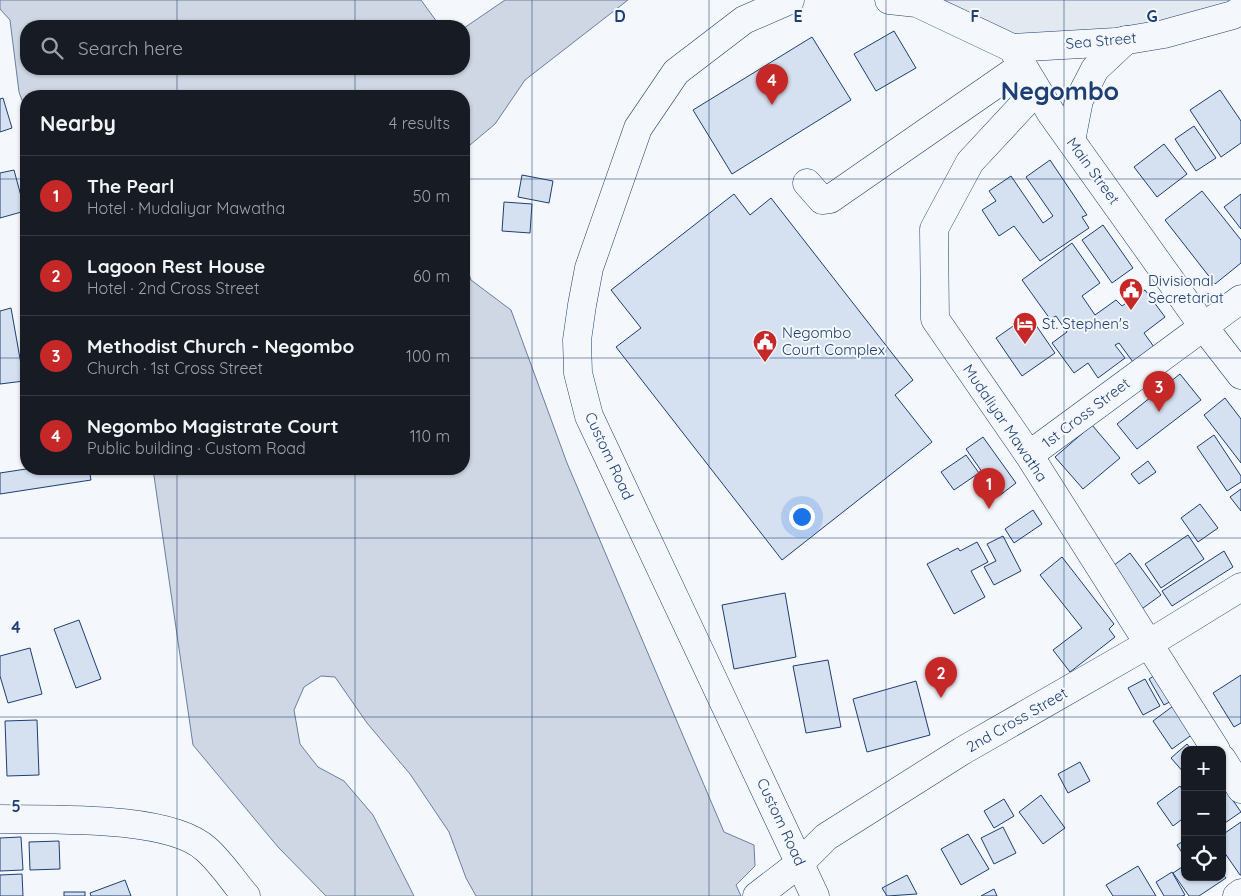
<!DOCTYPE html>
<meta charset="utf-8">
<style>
body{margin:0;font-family:Quicksand,sans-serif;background:#20242c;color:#f1f3f6}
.controls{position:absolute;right:15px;bottom:15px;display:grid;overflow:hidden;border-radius:10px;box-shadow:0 1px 4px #0004}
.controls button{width:45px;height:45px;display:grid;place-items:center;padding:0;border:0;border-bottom:1px solid #363941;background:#171b24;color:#f1f3f6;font:25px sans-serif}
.you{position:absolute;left:801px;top:516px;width:18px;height:18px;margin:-12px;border:4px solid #fff;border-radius:50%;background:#1a73e8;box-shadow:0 0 0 8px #1a73e833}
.badge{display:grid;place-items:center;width:32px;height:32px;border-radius:50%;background:#c62828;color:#fff;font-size:16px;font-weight:700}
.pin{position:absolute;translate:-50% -41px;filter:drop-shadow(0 1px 2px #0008)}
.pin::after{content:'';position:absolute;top:26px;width:18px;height:15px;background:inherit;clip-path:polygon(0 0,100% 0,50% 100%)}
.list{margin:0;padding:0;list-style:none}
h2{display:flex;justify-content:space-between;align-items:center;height:65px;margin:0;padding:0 20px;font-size:21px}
h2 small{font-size:16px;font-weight:400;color:#9ea1a6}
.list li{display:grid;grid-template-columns:32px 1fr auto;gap:15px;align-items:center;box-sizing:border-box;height:80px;padding:0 20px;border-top:1px solid #363941}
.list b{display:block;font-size:19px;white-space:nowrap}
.list p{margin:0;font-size:16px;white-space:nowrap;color:#9ea1a6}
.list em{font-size:16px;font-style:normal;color:#9ea1a6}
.icon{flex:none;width:28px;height:28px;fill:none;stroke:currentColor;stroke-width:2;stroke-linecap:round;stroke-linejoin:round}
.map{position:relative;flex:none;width:1241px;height:896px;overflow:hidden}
.search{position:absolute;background:#171b24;box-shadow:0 1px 4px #0004;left:20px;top:20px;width:450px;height:55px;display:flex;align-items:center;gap:12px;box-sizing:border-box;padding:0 18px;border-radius:20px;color:#9ea1a6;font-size:19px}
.panel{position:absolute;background:#171b24;box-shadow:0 1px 4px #0004;left:20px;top:90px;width:450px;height:385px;border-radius:20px}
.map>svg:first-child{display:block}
.green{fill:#e3e9f0;stroke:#687fa3}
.water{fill:#cfd7e4;stroke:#687fa3}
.building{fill:#d5e0f0;stroke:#1d3f73}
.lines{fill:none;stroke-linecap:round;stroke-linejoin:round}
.minor-casing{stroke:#1d3f73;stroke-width:29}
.major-casing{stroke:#1d3f73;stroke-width:29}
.minor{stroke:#f4f7fb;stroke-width:28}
.major{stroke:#f4f7fb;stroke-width:28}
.grid{fill:none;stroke:#1d3f73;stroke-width:1;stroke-opacity:0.55}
.labels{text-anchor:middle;stroke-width:4;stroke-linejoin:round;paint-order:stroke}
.street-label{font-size:15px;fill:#1d3f73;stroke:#f4f7fb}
.poi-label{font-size:15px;fill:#1d3f73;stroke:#f4f7fb;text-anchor:start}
.town-label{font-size:25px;font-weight:bold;fill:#1d3f73;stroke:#f4f7fb}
.grid-label{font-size:16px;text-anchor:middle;font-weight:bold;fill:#1d3f73;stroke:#f4f7fb;stroke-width:4;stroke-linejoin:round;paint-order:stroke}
</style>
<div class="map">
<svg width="1241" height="896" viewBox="0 0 1241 896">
<rect width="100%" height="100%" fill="#f4f7fb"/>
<!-- green -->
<polygon class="green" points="913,0 1241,0 1241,10 1012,48"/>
<!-- water -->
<g class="water">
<polygon points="0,0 421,0 437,22 457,26 26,26 26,69 464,69 464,28 505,0 628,0 525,80 495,124 464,150 464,96 26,96 26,111 19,92 10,20 0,9"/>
<polygon points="464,259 471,280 511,310 567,463 724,832 754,845 755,866 736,885 741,896 476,896 466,878 449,832 410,774 367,723 335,677 321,676 304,687 294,710 300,744 318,767 344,781 373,815 414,896 326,896 278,847 193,745 153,469 464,469"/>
</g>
<!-- building -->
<g class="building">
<polygon points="894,31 916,68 876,91 854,54"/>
<polygon points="812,37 851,100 732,174 693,110"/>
<polygon points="1220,90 1241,121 1241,143 1221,157 1190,110"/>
<polygon points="3,98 12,128 0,132 0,99"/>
<polygon points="1194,126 1216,158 1196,171 1175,139"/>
<polygon points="1164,144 1187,174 1157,197 1134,167"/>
<polygon points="1050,160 1087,215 1082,217 1089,228 1040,261 1014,226 999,236 982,210 996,201 989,191 1011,176 1043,223 1053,216 1026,177"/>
<polygon points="14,170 25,211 0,218 0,173"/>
<polygon points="522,175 553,181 549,203 518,197"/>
<polygon points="1202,191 1241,240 1241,263 1215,284 1165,220"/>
<polygon points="734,194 750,215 771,198 913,380 895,395 932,442 782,560 616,347 641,328 611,290"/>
<polygon points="1241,194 1241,229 1224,207"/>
<polygon points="504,202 532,204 530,233 502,231"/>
<polygon points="1103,225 1133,268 1112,283 1082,240"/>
<polygon points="1072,243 1100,283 1082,296 1095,315 1116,300 1122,306 1145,290 1165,317 1144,333 1154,347 1133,362 1119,343 1115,345 1125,358 1098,378 1088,363 1074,373 1052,343 1067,332 1056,316 1050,319 1022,280"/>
<polygon points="11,308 24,381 0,384 0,311"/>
<polygon points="1029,315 1055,353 1022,376 996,338"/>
<polygon points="1180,374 1201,400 1137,449 1117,424"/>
<polygon points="1225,398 1241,419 1241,463 1204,415"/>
<polygon points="1092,425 1120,458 1083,489 1055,457"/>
<polygon points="1214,435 1241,476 1241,482 1227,491 1197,447"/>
<polygon points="983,437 1016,483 999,496 966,449"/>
<polygon points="966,455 979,473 954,490 941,472"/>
<polygon points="1148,461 1156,472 1139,484 1131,474"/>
<polygon points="26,469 89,469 91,480 0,494 0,473"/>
<polygon points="1241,489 1241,511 1230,497"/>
<polygon points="1200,504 1218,528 1198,542 1181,518"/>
<polygon points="1033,510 1042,524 1014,543 1005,529"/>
<polygon points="1188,535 1204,559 1161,588 1145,564"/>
<polygon points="1003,536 1021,571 994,585 984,567 996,561 987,544"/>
<polygon points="977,542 988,562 971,571 985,597 954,614 927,564 958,548 960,551"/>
<polygon points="1224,551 1233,567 1172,606 1162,591"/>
<polygon points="1130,553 1161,595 1139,611 1109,569"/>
<polygon points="1062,557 1114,624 1109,629 1115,637 1070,672 1053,650 1082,628 1040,575"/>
<polygon points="785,593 796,657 734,669 722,605"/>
<polygon points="79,620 101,679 76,688 54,629"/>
<polygon points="30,648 42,694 8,703 0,676 0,656"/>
<polygon points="828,660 841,727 806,733 793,666"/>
<polygon points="1160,672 1175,699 1164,705 1149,679"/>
<polygon points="1241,675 1241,723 1234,727 1213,693"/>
<polygon points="1145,679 1160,706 1143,715 1128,688"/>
<polygon points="916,681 930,735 867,752 853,699"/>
<polygon points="1173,706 1193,734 1172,749 1153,721"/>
<polygon points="37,720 39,775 7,776 5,721"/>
<polygon points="1187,744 1192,750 1185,750 1185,774 1171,758"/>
<polygon points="1080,762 1090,781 1068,793 1058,774"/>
<polygon points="1180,786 1185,793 1185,817 1173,826 1157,803"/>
<polygon points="1227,792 1241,812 1222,825 1222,795"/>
<polygon points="1041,795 1065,828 1043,844 1019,812"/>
<polygon points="1004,799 1014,816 994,828 984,811"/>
<polygon points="1241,822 1241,875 1240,875 1222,849 1222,835"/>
<polygon points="1003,827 1016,853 994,864 981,838"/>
<polygon points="968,834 989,869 961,885 941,849"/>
<polygon points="21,837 23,870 0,871 0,838"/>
<polygon points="1185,840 1185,857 1177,845"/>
<polygon points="59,841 60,869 30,870 29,842"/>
<polygon points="1185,865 1185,877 1222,877 1222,873 1226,878 1199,896 1189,896 1173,873"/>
<polygon points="1138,866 1156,896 1113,896 1106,885"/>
<polygon points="1172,872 1185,895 1182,896 1164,896 1156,882"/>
<polygon points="22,874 23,896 0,896 0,875"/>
<polygon points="907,875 917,894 887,896 882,888"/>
<polygon points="125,880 131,896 91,896 90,893"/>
<polygon points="994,889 997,896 981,896"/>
<rect x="64" y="892" width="21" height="4"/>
</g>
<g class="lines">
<defs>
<g id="minor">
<polyline points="1012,48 1116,42 1164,34 1233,15 1241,10"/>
<polyline points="1036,91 970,162 934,229 935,319 1029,455 1216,750"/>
<polyline points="1071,141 1079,100 1095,69 1126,40"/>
<polyline points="807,183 822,200 830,199 1022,66"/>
<polyline points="1029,455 1241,299"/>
<polyline points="1222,759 1241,789"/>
<polyline points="800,863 826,837 962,751 1150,643 1241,587"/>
<polyline points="1237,896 1241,893"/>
</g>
<g id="major">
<polyline points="790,0 744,20 676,72 638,128 589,268 582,305 577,340 578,373 589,416 815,896"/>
<polyline points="889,0 917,3 1012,48 1051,113 1203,326 1241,375"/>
<path d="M0 819C51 820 169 815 206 849 221 862 233 881 246 896"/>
<polyline points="757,896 800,863"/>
</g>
</defs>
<!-- minor casing -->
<use href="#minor" class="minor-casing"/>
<!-- major casing -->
<use href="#major" class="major-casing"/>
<!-- minor -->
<use href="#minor" class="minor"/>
<!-- major -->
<use href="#major" class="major"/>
</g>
<!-- grid -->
<path class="grid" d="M177 0V26M355 0V26M532 0V896M709 0V896M886 0V896M1064 0V896M177 69V96M355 69V96M0 179H26M464 179H1241M0 358H26M464 358H1241M177 469V896M355 469V896M0 538H1241M0 717H1241"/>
<!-- icons -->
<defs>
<symbol id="civic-pin" viewBox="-11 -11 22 30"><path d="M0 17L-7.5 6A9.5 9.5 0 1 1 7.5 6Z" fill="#c62828" stroke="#f4f7fb"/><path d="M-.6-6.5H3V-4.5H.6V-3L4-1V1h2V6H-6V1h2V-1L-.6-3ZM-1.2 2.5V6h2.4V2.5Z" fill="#fff"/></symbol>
<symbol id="hotel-pin" viewBox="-11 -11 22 30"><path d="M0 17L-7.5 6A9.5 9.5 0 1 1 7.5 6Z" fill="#c62828" stroke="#f4f7fb"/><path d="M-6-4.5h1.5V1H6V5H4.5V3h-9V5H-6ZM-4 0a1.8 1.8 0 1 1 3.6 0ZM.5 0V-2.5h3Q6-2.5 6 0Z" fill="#fff"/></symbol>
</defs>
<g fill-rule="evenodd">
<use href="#civic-pin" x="1117" y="276" width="28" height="38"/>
<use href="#hotel-pin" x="1011" y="310" width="28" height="38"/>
<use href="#civic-pin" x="751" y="328" width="28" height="38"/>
</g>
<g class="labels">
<!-- street labels -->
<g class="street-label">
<text transform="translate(1101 41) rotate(-5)" y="5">Sea Street</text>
<text transform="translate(1093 171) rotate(54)" y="5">Main Street</text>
<text transform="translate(1086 413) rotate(-37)" y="5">1st Cross Street</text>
<text transform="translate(1005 423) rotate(56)" y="5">Mudaliyar Mawatha</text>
<text transform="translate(609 456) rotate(65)" y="5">Custom Road</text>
<text transform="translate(1017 720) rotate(-30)" y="5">2nd Cross Street</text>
<text transform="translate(781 822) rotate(65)" y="5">Custom Road</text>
</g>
<!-- poi labels -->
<g class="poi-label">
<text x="1148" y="286">Divisional<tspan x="1148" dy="17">Secretariat</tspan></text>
<text x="1042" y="329">St. Stephen's</text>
<text x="782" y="338">Negombo<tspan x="782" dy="17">Court Complex</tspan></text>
</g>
<!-- town labels -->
<g class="town-label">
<text x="1060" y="100">Negombo</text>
</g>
</g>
<g class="grid-label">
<text x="620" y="22">D</text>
<text x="798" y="22">E</text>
<text x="975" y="22">F</text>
<text x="1152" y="22">G</text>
<text x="16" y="633">4</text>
<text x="16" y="812">5</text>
</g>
</svg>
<div class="controls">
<button>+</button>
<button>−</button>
<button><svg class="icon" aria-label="locate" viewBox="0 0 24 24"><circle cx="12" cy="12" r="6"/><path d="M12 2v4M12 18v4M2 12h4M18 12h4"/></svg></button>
</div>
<div class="you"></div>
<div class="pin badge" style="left:989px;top:509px">1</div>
<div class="pin badge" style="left:941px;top:698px">2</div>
<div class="pin badge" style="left:1159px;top:412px">3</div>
<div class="pin badge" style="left:772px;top:105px">4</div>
<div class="search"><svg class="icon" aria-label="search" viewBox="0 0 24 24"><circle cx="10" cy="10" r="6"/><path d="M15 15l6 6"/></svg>Search here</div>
<section class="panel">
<h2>Nearby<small>4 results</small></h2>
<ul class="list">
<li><span class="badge">1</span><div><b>The Pearl</b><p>Hotel · Mudaliyar Mawatha</p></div><em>50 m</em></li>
<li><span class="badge">2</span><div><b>Lagoon Rest House</b><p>Hotel · 2nd Cross Street</p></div><em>60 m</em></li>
<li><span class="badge">3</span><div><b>Methodist Church - Negombo</b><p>Church · 1st Cross Street</p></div><em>100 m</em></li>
<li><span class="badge">4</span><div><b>Negombo Magistrate Court</b><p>Public building · Custom Road</p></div><em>110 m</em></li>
</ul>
</section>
</div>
